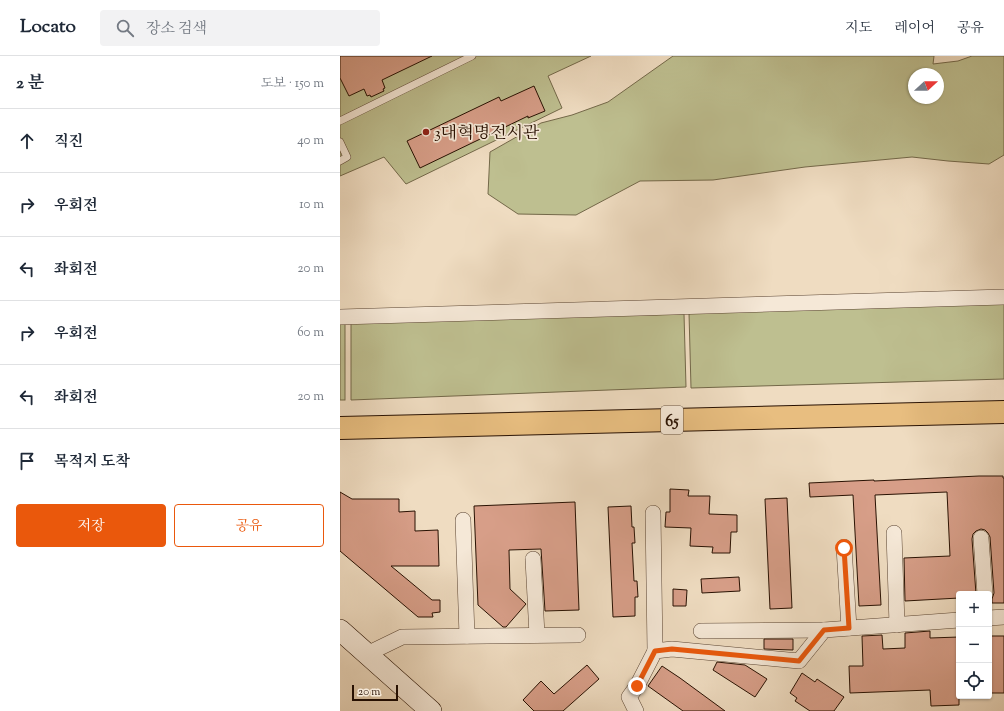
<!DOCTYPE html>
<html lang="ko">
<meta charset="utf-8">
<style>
body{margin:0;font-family:"Sorts Mill Goudy","Noto Serif KR",serif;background:#f2f2f3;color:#1f2937}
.controls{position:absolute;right:12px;bottom:12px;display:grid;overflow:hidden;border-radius:4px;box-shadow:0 1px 3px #0004}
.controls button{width:36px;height:36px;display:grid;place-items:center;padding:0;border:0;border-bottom:1px solid #e0e1e3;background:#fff;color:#1f2937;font:20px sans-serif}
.compass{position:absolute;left:568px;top:12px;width:36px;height:36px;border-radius:50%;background:#fff;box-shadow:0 1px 3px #0004;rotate:69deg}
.scale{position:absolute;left:12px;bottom:10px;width:46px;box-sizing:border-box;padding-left:4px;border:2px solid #281102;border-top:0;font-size:11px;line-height:14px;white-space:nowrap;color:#281102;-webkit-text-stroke:3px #f5e8d7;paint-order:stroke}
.stop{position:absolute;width:12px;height:12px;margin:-9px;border:3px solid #ea580c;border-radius:50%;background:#fff}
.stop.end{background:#ea580c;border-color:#fff;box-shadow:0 1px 4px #0008}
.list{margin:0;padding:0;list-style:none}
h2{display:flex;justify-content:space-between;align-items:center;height:52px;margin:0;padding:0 16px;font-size:17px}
h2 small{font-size:13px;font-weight:400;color:#747a83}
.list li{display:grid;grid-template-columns:26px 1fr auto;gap:12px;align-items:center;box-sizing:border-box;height:64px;padding:0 16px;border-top:1px solid #e0e1e3}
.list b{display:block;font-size:15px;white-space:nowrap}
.list em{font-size:13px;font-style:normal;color:#747a83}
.actions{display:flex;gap:8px;padding:12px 16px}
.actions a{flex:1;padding:9px 0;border:1px solid #ea580c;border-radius:4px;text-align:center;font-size:14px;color:#ea580c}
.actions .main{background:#ea580c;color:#fff}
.icon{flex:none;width:22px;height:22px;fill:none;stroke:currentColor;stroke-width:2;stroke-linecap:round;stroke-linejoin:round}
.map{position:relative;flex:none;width:664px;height:655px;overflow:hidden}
header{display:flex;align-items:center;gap:24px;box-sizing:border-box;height:56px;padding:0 20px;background:#fff;border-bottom:1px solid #e0e1e3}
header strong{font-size:19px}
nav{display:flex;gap:22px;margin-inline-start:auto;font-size:14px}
.search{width:280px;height:36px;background:#f2f2f3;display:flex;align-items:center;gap:10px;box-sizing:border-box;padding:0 14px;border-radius:4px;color:#747a83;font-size:15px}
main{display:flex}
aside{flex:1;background:#fff}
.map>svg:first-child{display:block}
.green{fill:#bebf90;stroke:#736849;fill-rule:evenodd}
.building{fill:#d79e88;stroke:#281102}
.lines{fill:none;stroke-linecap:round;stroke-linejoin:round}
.lane-casing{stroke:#5a4432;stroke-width:8}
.street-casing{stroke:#5a4432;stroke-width:16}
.secondary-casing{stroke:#281102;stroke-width:22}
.primary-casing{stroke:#281102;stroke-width:24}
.lane{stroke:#f5e8d7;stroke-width:7}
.street{stroke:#f5e8d7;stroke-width:15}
.secondary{stroke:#f5e8d7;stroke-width:21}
.primary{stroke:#e8be80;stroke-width:22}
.route{stroke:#ea580c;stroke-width:5}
.poi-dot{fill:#8f2418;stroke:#f5e8d7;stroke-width:1.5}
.labels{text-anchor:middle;stroke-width:3.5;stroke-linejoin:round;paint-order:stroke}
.shield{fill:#f5e8d7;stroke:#665242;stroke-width:1}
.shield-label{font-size:16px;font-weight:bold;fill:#281102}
.poi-label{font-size:17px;fill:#281102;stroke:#f5e8d7;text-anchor:start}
</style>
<header>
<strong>Locato</strong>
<div class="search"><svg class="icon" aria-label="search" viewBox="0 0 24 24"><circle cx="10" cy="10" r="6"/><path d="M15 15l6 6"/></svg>장소 검색</div>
<nav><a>지도</a><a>레이어</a><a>공유</a></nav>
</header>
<main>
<aside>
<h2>2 분<small>도보 · 150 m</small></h2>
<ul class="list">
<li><svg class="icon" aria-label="ahead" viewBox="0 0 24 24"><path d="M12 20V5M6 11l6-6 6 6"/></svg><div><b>직진</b></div><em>40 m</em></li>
<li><svg class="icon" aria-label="right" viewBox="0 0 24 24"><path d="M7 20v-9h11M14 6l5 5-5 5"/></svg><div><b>우회전</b></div><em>10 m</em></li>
<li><svg class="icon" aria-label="left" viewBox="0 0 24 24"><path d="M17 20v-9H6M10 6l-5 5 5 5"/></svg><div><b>좌회전</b></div><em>20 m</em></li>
<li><svg class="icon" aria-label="right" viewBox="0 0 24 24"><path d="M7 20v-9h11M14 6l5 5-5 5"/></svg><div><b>우회전</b></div><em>60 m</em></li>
<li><svg class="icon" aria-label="left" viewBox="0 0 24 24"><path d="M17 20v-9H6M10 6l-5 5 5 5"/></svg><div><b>좌회전</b></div><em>20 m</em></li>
<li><svg class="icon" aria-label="arrive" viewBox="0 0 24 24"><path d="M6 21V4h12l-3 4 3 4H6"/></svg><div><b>목적지 도착</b></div></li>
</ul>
<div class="actions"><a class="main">저장</a><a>공유</a></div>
</aside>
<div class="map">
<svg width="664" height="655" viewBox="0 0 664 655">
<rect width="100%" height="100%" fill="#efdcc1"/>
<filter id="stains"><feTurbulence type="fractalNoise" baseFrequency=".005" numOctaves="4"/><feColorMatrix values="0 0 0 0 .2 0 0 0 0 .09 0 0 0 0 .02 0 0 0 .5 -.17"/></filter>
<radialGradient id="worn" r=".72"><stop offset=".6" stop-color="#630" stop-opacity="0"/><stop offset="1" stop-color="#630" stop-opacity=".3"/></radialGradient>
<!-- green -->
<g class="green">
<polygon points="0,0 251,0 208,20 222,52 66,128 44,101 0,120"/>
<path d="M333 0H594L593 8 618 5 632 0H664V99L649 108 608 105 572 101 465 111 373 124 300 125 236 159 178 158 148 138 150 96 201 67 232 59 268 46ZM574 18H598V42H574Z"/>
<polygon points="664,248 664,323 351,332 349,257"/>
<polygon points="344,258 346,331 11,344 11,266"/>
<rect x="0" y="266" width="5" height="78"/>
</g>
<!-- building -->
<g class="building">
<polygon points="0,0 92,0 42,24 45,32 43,33 44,35 31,41 30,39 27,40 24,33 9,40 0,22"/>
<polygon points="194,30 205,55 188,62 188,60 80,112 67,85 159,41 161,45"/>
<polygon points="639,420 663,420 663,422 664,422 664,547 652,547 652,543 654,537 650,481 648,477 645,474 641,473 636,475 633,478 632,483 636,538 619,538 619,542 565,545 564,502 610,500 607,436 535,439 541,549 519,550 513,439 470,441 469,427 534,424 534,425"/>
<polygon points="330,433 349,434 348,440 370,440 369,458 397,459 397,476 391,476 390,497 372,497 373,491 350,490 351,472 325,471 326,456 330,456"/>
<polygon points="0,436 12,443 59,443 59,456 75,455 75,475 98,474 99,510 51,510 92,544 100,544 100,556 92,557 93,561 78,561 0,495"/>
<polygon points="447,442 452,552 430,553 425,443"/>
<polygon points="235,446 239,554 205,555 201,493 169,494 170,533 186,548 166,571 163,571 138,549 134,450"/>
<polygon points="291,450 292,471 294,471 295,487 292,487 294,525 297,525 298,541 295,541 295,560 273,561 268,451"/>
<polygon points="399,521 400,535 362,537 361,523"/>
<polygon points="333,533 347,534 346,550 333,550"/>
<polygon points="590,575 590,582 619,581 619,649 591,650 590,634 510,637 509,610 523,610 522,580 542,579 543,593 565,592 565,577"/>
<rect x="649" y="580" width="15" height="57"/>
<polygon points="424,583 453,583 453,594 424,593"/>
<polygon points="377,606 405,609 427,623 415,641 373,614"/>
<polygon points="247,609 259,623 223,655 194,655 183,644 201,625 214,638"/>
<polygon points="322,610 340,622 385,655 343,655 308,630"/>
<polygon points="462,617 475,626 477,623 504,641 494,655 470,655 455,645 457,642 450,637"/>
</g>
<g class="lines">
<defs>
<g id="lane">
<polyline points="0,65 132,0"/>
<polyline points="0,86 7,101 0,105"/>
</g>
<g id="street">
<polyline points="0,261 664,241"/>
<polyline points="313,457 315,595"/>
<polyline points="123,464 127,580"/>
<polyline points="554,477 557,569"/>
<polyline points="641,482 645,538"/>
<polyline points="504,491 509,572"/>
<polyline points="193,503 197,579"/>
<polyline points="649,562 664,561"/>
<polyline points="361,575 484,574"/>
<polyline points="27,598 62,581 238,579"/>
<polyline points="296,655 289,641 297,630 315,595 332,593 459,605 484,574 619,564"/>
</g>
<polyline id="secondary" points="0,574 91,655"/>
<polyline id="primary" points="0,372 664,356"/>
</defs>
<!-- lane casing -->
<use href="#lane" class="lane-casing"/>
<!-- street casing -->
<use href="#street" class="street-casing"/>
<!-- secondary casing -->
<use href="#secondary" class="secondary-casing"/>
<!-- primary casing -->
<use href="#primary" class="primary-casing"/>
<!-- lane -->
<use href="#lane" class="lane"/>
<!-- street -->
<use href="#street" class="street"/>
<!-- secondary -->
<use href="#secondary" class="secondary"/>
<!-- primary -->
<use href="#primary" class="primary"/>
</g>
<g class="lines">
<!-- route -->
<polyline class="route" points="297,630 315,595 332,593 459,605 484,574 509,572 504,492"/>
</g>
<!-- markers -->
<circle class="poi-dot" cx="86" cy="76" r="4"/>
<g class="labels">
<!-- shield labels -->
<rect class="shield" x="321" y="350" width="22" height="28" rx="3"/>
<g class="shield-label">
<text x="332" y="370">65</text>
</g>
<!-- poi labels -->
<g class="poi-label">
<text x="94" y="82">3대혁명전시관</text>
</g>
</g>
<rect width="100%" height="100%" filter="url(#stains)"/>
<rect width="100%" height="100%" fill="url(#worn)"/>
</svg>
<div class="controls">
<button>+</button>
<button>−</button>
<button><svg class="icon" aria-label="locate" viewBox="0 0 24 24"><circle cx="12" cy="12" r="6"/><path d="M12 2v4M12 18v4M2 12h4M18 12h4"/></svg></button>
</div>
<svg class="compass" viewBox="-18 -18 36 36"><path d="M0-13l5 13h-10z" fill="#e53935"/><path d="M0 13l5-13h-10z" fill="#747a83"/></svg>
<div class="scale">20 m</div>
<div class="stop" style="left:504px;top:492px"></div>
<div class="stop end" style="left:297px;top:630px"></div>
</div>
</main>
